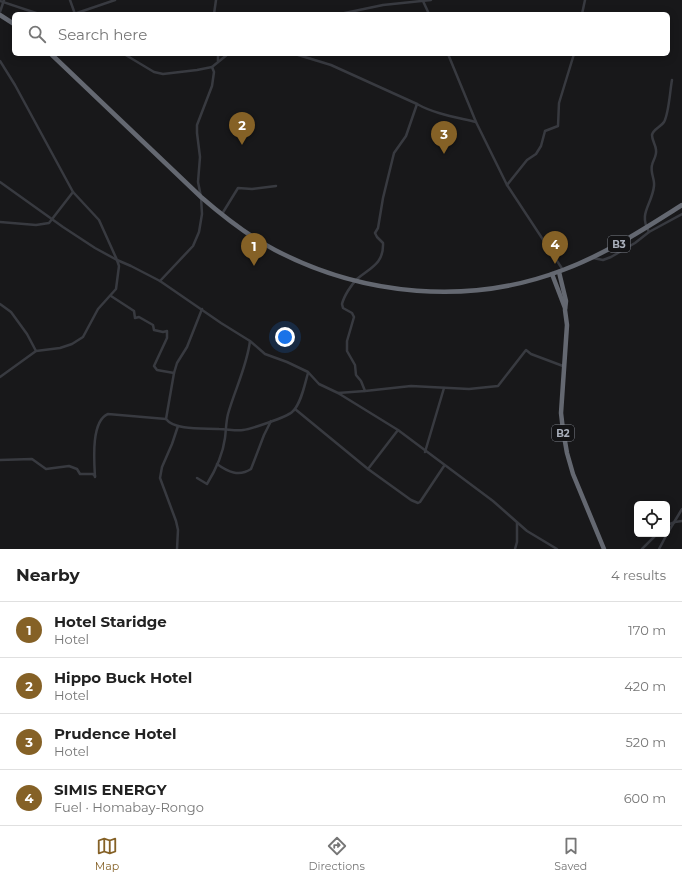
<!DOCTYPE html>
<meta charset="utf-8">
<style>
body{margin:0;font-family:Montserrat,sans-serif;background:#f2f2f2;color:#222}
.controls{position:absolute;right:12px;bottom:12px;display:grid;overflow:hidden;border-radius:6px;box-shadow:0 2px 10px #0003}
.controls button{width:36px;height:36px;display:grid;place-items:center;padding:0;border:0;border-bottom:1px solid #e0e0e0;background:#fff;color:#222;font:20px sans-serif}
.you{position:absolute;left:285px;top:337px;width:14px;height:14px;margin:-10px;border:3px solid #fff;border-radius:50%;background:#1a73e8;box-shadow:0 0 0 6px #1a73e833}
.badge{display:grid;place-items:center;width:26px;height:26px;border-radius:50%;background:#856126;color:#fff;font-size:13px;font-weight:700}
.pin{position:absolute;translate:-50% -33px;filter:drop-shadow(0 1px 2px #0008)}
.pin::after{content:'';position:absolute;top:21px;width:14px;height:12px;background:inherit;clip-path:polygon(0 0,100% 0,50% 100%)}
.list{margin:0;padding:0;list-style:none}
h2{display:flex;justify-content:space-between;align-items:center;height:52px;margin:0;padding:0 16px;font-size:17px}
h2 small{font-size:13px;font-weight:400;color:#767676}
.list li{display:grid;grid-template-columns:26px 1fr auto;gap:12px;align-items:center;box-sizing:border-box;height:56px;padding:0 16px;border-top:1px solid #e0e0e0}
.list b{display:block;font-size:15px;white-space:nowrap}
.list p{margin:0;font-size:13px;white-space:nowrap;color:#767676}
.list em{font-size:13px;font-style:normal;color:#767676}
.icon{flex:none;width:22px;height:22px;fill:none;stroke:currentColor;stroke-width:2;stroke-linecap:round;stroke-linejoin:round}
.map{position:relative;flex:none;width:682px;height:549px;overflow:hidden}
.search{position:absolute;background:#fff;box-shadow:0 2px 10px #0003;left:12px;right:12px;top:12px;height:44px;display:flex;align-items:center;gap:10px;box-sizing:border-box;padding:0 14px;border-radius:6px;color:#767676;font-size:15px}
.sheet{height:276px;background:#fff}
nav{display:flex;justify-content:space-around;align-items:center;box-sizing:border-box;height:56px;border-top:1px solid #e0e0e0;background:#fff;font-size:11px;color:#767676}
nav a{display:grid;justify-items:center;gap:2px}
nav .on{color:#856126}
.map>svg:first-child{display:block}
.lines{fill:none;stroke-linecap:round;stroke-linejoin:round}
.street{stroke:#383a40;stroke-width:2.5}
.highway{stroke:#646871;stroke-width:4.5}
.labels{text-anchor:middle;stroke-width:3;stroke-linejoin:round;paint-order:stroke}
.shield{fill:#131315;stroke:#7c8089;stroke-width:1}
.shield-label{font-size:10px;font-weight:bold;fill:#a9afbb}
</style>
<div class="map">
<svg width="682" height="549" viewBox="0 0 682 549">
<rect width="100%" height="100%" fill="#18181a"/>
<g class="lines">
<!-- street -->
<g class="street">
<polyline points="70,0 75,14"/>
<polyline points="0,1 39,14"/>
<polyline points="423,1 429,14"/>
<polyline points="0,12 4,0"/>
<polyline points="74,14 115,0"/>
<polyline points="214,14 216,0"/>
<polyline points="340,14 383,5 431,0"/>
<polyline points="582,14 585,0"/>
<polyline points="124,54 154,72 163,74 197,70 212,67 228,54"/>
<polyline points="218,54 218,61"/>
<path d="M295 54 331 65 417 104C435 114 455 117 476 122"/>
<polyline points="448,54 476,122 507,185 563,270"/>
<polyline points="0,61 15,85 73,192 99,220 117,260 131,266 160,281 221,323 250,341 265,354 287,362 308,372 319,384 338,393 398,430 493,501 527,531 557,549"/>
<polyline points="0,182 63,227 95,248 117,260 119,266 116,289 98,309 83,337 72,344 60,348 36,351 0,377"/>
<polyline points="507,185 527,160 536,154 541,146 545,131 558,126 559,103 574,54"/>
<polyline points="222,214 238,188 252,189 276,186"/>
<polyline points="0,222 36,225 49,223 73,192"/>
<path d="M649 232C638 213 652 205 654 186 655 179 650 173 652 165 653 160 657 156 656 150 656 145 652 141 652 135 653 129 661 127 664 122 669 113 670 90 672 80"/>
<polyline points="593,258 603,260 611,257 635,243 649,232 682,214"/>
<polyline points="160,281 193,246 199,232 202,214 201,197 198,182 200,157 197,133 197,125 212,86 214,72 212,67"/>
<polyline points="111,296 134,311 135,318 139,317 153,325 154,330 163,332 167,331 167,338 154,366 157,370 174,373"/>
<polyline points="0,304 11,312 27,334 36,351"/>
<path d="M202 309 187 347 177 363 174 373 166 419C175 431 205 428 219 429 227 429 236 431 243 430 251 429 287 417 292 412 301 405 305 383 308 373"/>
<polyline points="365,391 411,386 469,389 498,386 526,350 531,354 563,366"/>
<path d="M338 393 365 391 361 381 356 375 355 365 347 351V341L354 317 352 313 343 308 342 304C344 296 351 285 357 279 370 268 384 264 383 243L377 237 375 233 378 228 383 198 394 153 406 136 417 104"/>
<polyline points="295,409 368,469 411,500 418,503 420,502 444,466"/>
<polyline points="425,452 444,388"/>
<polyline points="0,460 32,459 46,469 69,466 77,469 80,474 93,474 95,476"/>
<path d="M217 464C228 472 239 477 251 469L264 435 271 421"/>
<polyline points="368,469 398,430"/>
<path d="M95 477C94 460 91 421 108 414L166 419"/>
<path d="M197 478 207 484C215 471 223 453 225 438 226 430 226 422 228 414 235 389 247 366 250 341"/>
<polyline points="667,525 675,522 682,521"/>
<polyline points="667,534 682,509"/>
<polyline points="177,549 178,530 176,521 160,478 162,467 172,444 178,426"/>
<polyline points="515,549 517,542 517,523"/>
<polyline points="642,549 657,534"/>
<polyline points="659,549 667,534"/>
</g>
<!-- highway -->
<g class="highway">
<polyline points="0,15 14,24"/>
<path d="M51 54 201 197C224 217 248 236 275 250 363 296 469 306 563 270 606 254 644 229 682 205"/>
<polyline points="559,272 566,301 565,310 567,325 561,413 563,430 567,453 573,474 604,549"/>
<polyline points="552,274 565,308"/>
</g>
</g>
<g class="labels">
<!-- shield labels -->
<g class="shield">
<rect x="608" y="236" width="22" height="16" rx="3"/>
<rect x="552" y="425" width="22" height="16" rx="3"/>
</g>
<g class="shield-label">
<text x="619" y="248">B3</text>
<text x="563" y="437">B2</text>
</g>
</g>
</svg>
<div class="controls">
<button><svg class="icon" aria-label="locate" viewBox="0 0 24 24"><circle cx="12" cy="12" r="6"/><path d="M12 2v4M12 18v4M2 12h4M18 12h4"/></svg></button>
</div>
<div class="you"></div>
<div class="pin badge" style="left:254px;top:266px">1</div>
<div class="pin badge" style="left:242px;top:145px">2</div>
<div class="pin badge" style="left:444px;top:154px">3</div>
<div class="pin badge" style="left:555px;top:264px">4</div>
<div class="search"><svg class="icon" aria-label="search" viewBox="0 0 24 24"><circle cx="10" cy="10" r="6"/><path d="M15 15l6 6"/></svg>Search here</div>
</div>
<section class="sheet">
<h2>Nearby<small>4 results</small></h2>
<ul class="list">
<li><span class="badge">1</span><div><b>Hotel Staridge</b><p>Hotel</p></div><em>170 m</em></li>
<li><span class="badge">2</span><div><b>Hippo Buck Hotel</b><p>Hotel</p></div><em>420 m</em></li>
<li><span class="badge">3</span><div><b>Prudence Hotel</b><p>Hotel</p></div><em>520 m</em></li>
<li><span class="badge">4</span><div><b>SIMIS ENERGY</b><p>Fuel · Homabay-Rongo</p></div><em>600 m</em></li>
</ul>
</section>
<nav>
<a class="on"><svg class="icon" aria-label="map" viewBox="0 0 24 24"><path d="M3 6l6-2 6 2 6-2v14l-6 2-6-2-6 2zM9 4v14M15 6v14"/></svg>Map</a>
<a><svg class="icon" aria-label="directions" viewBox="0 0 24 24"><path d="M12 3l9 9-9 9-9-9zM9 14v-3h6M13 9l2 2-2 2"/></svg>Directions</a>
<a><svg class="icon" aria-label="saved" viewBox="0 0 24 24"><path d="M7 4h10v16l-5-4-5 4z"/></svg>Saved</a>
</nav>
